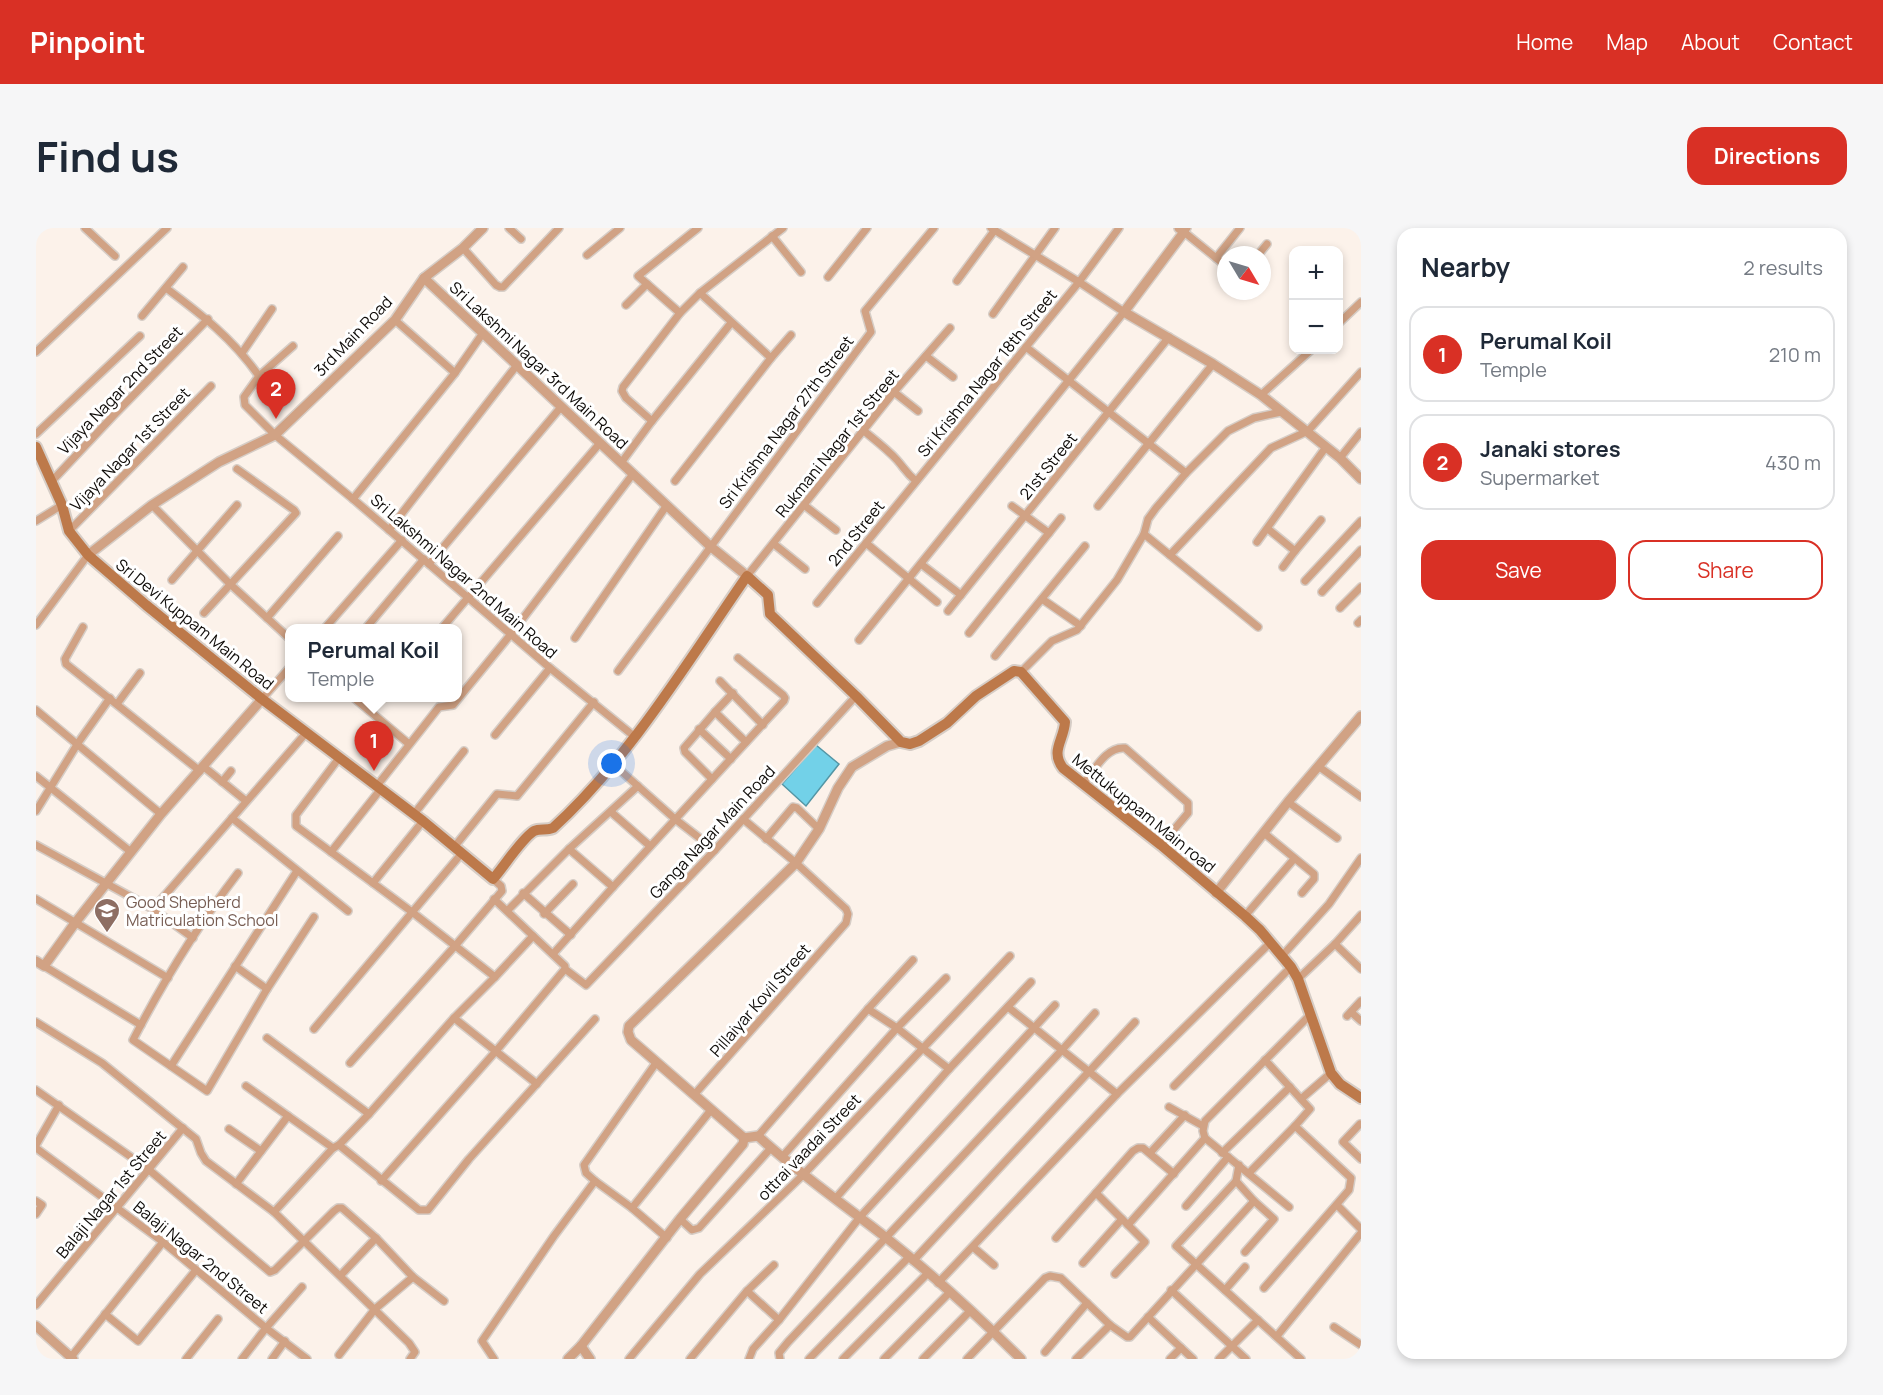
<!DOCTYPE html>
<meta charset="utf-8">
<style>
body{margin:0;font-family:Manrope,sans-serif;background:#f6f6f7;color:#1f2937}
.controls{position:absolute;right:18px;top:18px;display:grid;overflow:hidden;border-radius:12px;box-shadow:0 3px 9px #0003}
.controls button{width:54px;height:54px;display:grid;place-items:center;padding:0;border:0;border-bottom:2px solid #e0e1e3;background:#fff;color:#1f2937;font:30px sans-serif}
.compass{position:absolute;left:1181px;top:18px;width:54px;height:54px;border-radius:50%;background:#fff;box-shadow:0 3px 9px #0003;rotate:128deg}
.you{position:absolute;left:576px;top:536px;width:21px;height:21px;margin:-15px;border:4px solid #fff;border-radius:50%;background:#1a73e8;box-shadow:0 0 0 9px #1a73e833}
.badge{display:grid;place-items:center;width:39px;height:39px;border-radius:50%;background:#d93025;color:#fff;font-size:20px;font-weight:700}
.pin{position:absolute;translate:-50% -50px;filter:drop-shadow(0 2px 3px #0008)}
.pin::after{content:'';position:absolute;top:32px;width:21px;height:18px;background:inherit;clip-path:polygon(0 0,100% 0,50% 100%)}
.popup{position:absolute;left:249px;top:396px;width:177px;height:78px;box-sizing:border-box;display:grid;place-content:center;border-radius:12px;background:#fff;filter:drop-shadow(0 2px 4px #0005);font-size:20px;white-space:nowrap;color:#747a83}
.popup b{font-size:22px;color:#1f2937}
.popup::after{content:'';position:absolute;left:50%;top:100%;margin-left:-12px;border:12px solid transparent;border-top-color:#fff}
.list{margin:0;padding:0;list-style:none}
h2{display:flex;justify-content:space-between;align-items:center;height:78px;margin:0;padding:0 24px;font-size:26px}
h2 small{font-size:20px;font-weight:400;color:#747a83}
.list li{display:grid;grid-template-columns:39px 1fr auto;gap:18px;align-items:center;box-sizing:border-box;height:96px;margin:0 12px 12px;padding:0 12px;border:2px solid #e0e1e3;border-radius:18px}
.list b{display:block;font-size:22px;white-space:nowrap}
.list p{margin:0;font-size:20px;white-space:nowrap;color:#747a83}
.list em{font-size:20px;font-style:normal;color:#747a83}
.actions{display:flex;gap:12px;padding:18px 24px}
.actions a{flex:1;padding:14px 0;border:2px solid #d93025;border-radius:18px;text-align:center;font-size:21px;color:#d93025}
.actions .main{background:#d93025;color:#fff}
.map{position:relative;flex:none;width:1325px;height:1131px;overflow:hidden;border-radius:18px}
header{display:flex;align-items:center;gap:36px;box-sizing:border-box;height:84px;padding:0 30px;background:#d93025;color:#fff}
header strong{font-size:28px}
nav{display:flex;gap:33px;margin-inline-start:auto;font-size:21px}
.intro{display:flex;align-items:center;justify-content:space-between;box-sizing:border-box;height:144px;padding:0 36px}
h1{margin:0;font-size:42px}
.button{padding:15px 27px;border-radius:18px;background:#d93025;color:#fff;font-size:21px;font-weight:700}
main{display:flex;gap:36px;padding:0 36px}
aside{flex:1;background:#fff;border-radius:18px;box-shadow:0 3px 9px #0003}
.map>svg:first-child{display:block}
.water{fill:#72d1e8;stroke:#5496a5;stroke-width:1.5}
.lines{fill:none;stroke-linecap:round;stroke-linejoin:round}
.minor-casing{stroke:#d6cdc6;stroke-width:10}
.tertiary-casing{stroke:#d6cdc6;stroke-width:12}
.secondary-casing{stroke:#d6cdc6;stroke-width:14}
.minor{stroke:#d1a284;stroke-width:7}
.tertiary{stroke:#d1a284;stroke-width:9}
.secondary{stroke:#bd794a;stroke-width:10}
.labels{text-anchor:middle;stroke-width:6;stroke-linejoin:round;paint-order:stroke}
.street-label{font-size:16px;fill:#0e0b08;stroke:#fff}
.education-label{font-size:16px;fill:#785e54;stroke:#fff;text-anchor:start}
</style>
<header>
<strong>Pinpoint</strong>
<nav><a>Home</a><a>Map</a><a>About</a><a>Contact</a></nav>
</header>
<div class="intro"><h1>Find us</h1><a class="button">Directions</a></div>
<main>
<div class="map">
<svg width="1325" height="1131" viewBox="0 0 1325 1131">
<rect width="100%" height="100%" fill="#fcf2ea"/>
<!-- water -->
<polygon class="water" points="780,517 803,536 770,578 746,556"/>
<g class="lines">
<defs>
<g id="minor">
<polyline points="49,0 79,28"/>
<polyline points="473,0 485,11"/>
<polyline points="1151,0 1148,4 1190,38"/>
<polyline points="736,8 765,44"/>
<polyline points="427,20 460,57 464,59 467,59 523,0"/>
<polyline points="551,27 584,0"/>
<polyline points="1222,27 1231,16"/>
<polyline points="1180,30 1204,0"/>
<polyline points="792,49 831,0"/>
<polyline points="921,53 958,3"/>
<path d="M130 60C166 87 196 110 223 148"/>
<polyline points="590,77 611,56"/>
<polyline points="644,85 602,48 662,0"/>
<polyline points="957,86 1019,0"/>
<polyline points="106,88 147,39"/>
<polyline points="359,92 419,145"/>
<polyline points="1302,96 1325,74"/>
<polyline points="257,118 223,148 208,169 209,177 239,207 317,271 514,440 599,509"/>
<polyline points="990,119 1150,245"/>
<polyline points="0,124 131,0"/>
<polyline points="206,125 236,81"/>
<polyline points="890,128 917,149"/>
<polyline points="735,130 755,107"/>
<polyline points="858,164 882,183"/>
<polyline points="1225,167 1275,122"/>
<polyline points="616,193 695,95"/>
<path d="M828 203C839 212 851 221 861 232 869 241 870 245 880 253"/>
<polyline points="0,206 104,108"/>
<polyline points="1304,230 1325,204"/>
<polyline points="585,235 616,193 590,170 586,163 587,159 644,85 664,65 747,0"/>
<polyline points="16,253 78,187 172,91"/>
<polyline points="639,253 735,130 664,65"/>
<polyline points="317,271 419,145 447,105"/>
<polyline points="116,277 194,356 254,411"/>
<polyline points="768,277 800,302"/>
<polyline points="976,278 1013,305"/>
<polyline points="1062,278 1177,136"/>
<polyline points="0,293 26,277"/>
<polyline points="1232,301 1259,323 1285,292"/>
<polyline points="353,302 481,137"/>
<polyline points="33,303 175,158"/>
<polyline points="1108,306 1222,399"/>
<polyline points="1221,314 1290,219"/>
<polyline points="830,315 901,374"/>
<polyline points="738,316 769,341"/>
<polyline points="1134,327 1235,220 1272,203 1325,144"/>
<polyline points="393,336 525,179"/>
<polyline points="885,336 925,367"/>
<polyline points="1247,339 1259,323"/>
<polyline points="711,348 858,164 914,100"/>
<polyline points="136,352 201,277"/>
<polyline points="1269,353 1325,293"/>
<polyline points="1286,364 1325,322"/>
<polyline points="1006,371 1045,398"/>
<polyline points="781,375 1043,54 1083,0"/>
<polyline points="1304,380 1325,359"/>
<polyline points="912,383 1133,109"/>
<polyline points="168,385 260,285 258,282 201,241"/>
<polyline points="231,390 302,308"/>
<polyline points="1322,395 1325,392"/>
<polyline points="0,397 52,327"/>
<polyline points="47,399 29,431 30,436 164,543"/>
<polyline points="289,400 366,312"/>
<polyline points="330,400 388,331"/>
<polyline points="406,400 564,215"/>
<polyline points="933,405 1025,290"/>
<polyline points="539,410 631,277"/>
<polyline points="823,412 1088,84 1043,54 955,0"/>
<polyline points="959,428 1049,318"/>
<polyline points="582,443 835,104 829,83 898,0"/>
<polyline points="985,444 1016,413 1041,402 1081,352 1108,306 1112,291 1120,280 1150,245 1192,203 1218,190 1245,184"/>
<polyline points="684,453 727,497"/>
<polyline points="318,470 373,516"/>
<polyline points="226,471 254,439"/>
<polyline points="81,476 104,445"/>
<polyline points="0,482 125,586"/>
<polyline points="679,484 697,465"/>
<polyline points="663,501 695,531"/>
<polyline points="459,507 514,440"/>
<polyline points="303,530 260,587 260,598 376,684 459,749"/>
<polyline points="577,536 639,591 679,622"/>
<polyline points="1282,538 1325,569"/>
<polyline points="168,539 210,573"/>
<polyline points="0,548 95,624"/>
<polyline points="676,551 649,524 648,520 679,484 710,514"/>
<polyline points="186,554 195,543"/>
<path d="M1047 556C1058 543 1070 518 1089 520L1152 575V585L1125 617"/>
<polyline points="340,559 403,479 417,477 475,406 597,246"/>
<polyline points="1252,574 1301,610"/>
<polyline points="0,583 42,515 74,470"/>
<polyline points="575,584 614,618"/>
<polyline points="378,586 428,523"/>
<polyline points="196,590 312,683"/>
<polyline points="1228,605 1278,646 1278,651 1266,665"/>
<polyline points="730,611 757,579 761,580 783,601"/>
<polyline points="0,617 117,681 157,710"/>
<polyline points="419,618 461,566 481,568 558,474"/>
<polyline points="533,621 577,659"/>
<polyline points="295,624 344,562"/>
<path d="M202 645C162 697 127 754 97 812L171 863 231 761 278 689"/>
<polyline points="337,655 387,593"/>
<polyline points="487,665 535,707"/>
<polyline points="0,671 132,750"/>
<polyline points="458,671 529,738 529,741 550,757 679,622 820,468"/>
<polyline points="117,681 270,505"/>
<polyline points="472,682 533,621 602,558"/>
<polyline points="508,686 537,656"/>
<polyline points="1209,688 1258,631"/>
<polyline points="1299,716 1325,741"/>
<polyline points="517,726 577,659 748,473 749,470 747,467 702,430"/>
<polyline points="1246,728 1293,676 1325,630"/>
<polyline points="8,738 105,797"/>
<polyline points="199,738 231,761"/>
<polyline points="1262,751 1299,716 1325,687"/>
<polyline points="972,779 1081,866"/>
<polyline points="832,781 861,800 913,841"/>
<polyline points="1315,784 1325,793"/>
<polyline points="1311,788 1325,773"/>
<polyline points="418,790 501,856"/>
<polyline points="0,794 66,835 160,911 165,925 170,933 238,984 373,1115 379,1124 374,1131"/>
<polyline points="278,801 426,625"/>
<polyline points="231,810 333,886"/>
<polyline points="314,835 419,718 466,663 465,658 457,651"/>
<polyline points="620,835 548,937 550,945 559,953 596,980 631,1010"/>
<polyline points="135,838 261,643"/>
<polyline points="210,858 297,920 303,917 333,886 418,790 459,749 497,708"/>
<polyline points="1138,858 1255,739"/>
<polyline points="0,862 112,941 234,1044 239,1042 298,983 302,980 306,980 340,1010 377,1049 408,1073"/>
<polyline points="658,867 810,695 812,686 810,681 760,635 707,591"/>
<polyline points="1265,871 1295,845"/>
<polyline points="1133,879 1167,898"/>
<polyline points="1324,896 1307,914 1325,931"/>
<polyline points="193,901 225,923"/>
<polyline points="722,908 832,781 877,732"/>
<polyline points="0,917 23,877"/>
<polyline points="303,917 383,982 392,982 433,931 559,791"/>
<polyline points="0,920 127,1014 230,1100 271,1131"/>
<polyline points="1114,925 1149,887"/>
<polyline points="1186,925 1254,859"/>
<polyline points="746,929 861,800 910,750"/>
<polyline points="1203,937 1200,953 1140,1018 1265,1131"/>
<polyline points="1213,945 1259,898"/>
<polyline points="345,953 460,823 529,741"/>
<polyline points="1200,953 1218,973"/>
<polyline points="200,956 252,888"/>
<polyline points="1060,965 1109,1014 1079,1046"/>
<polyline points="799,971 913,841 995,754"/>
<polyline points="0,973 6,977 0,986"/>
<polyline points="1301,977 1325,1001"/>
<polyline points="1150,978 1192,929"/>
<polyline points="1253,979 1169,910 1167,903 1169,893 1275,786"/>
<polyline points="596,980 675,882"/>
<polyline points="238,984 297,920"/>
<polyline points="644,991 656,1002 663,1000 735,920"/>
<polyline points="1092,997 1169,910"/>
<polyline points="1020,1010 1097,923 1102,920 1107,920 1138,946"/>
<polyline points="937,1019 958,1037"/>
<polyline points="877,1033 1099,794"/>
<polyline points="1047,1035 1086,991"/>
<polyline points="305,1047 340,1010"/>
<polyline points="902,1055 1081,866 1235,714"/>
<polyline points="1228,1060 1313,962 1315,950 1259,898 1274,881 1229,832"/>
<polyline points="1135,1062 1210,1131"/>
<polyline points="1189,1062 1209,1039"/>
<polyline points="711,1063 743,1092"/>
<polyline points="0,1077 147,900"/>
<polyline points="69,1086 102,1113 160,1042"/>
<polyline points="1112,1089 1157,1131"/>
<polyline points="1298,1099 1325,1117"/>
<polyline points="1241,1108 1325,1005"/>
<polyline points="1009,1124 1051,1075"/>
<polyline points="303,1127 339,1081 377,1049"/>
<polyline points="35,1129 127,1014"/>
<polyline points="150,1131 182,1091"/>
<polyline points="206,1131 230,1100 266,1059"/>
<polyline points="236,1131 249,1113"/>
<polyline points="458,1131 446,1113 518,1008 559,953"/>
<polyline points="593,1131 664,1046 767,947 974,728"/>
<polyline points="654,1131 711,1063 738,1037"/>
<polyline points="713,1131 717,1121 743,1092 824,989 1019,777"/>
<polyline points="744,1131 743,1125 752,1114 1026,822 1059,785"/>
<polyline points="773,1131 873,1029"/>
<polyline points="807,1131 891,1046"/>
<polyline points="848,1131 913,1065"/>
<polyline points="887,1131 934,1083"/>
<polyline points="931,1131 1009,1050 1014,1048 1025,1050 1074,1097 1091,1109 1094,1109 1218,973 1238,991 1209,1024"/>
<polyline points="1040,1131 1074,1097"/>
<polyline points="1134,1131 1145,1120"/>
<polyline points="1183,1131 1222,1092"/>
</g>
<g id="tertiary">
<polyline points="1143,0 1148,4 1088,84 1177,136 1225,167 1304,230 1325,251"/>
<polyline points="388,50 674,318 711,348"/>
<polyline points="52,327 116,277 183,234 239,207 359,92 388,50 427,20 447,0"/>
<polyline points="1180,665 1252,574 1325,488"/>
<polyline points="0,733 8,738 39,695 125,586 226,471"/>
<polyline points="708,910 595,812 592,804 593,798 760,635 783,601 802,560 816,539 851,518 865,514"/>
<path d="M708 910 722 908C762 945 806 975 848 1008 896 1046 942 1088 985 1131"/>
<polyline points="0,1098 37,1131"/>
<polyline points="545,1118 554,1131"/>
<polyline points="532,1131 545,1118 644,991 707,916 708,910"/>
</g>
<path id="secondary" d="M0 219 26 277 33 303 52 327 110 377 226 471 387 593 457 651C467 640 486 610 498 603 504 600 510 603 517 600 593 531 652 433 711 348L732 367 734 386 820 468 865 514 874 516 883 513 911 495 940 468 978 443 985 444 1029 494C1028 512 1014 523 1027 540L1125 617 1209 688 1224 702 1255 739 1262 751 1295 845 1304 856 1325 870"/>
</defs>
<!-- minor casing -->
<use href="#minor" class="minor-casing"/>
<!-- tertiary casing -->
<use href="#tertiary" class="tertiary-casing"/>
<!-- secondary casing -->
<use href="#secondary" class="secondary-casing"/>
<!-- minor -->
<use href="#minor" class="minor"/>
<!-- tertiary -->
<use href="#tertiary" class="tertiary"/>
<!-- secondary -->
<use href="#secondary" class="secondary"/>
</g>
<!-- icons -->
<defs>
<symbol id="school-pin" viewBox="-11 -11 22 30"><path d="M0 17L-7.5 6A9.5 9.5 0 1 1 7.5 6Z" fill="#8d6e63" stroke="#fff"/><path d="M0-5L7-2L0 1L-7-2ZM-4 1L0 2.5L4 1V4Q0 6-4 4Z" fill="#fff"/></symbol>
</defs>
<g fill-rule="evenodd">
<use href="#school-pin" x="56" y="668" width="30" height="40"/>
</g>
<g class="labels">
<!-- street labels -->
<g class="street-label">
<text transform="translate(317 108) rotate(-46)" y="6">3rd Main Road</text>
<text transform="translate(503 137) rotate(43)" y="6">Sri Lakshmi Nagar 3rd Main Road</text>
<text transform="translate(951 145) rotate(-51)" y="6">Sri Krishna Nagar 18th Street</text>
<text transform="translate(84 162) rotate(-46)" y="6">Vijaya Nagar 2nd Street</text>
<text transform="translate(750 194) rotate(-53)" y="6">Sri Krishna Nagar 27th Street</text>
<text transform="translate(801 215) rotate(-51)" y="6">Rukmani Nagar 1st Street</text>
<text transform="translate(94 221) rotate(-46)" y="6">Vijaya Nagar 1st Street</text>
<text transform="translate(1012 238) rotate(-51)" y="6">21st Street</text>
<text transform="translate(820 305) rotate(-51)" y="6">2nd Street</text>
<text transform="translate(428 348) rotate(41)" y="6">Sri Lakshmi Nagar 2nd Main Road</text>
<text transform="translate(159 396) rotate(39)" y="6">Sri Devi Kuppam Main Road</text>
<text transform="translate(1108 585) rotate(39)" y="6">Mettukuppam Main road</text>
<text transform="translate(676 604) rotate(-47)" y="6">Ganga Nagar Main Road</text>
<text transform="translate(724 772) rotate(-49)" y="6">Pillaiyar Kovil Street</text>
<text transform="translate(773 919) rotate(-46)" y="6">ottrai vaadai Street</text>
<text transform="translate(75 966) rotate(-50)" y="6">Balaji Nagar 1st Street</text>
<text transform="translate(165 1029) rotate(39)" y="6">Balaji Nagar 2nd Street</text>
</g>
<!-- education labels -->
<g class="education-label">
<text x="90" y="680">Good Shepherd<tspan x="90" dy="18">Matriculation School</tspan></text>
</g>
</g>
</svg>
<div class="controls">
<button>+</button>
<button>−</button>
</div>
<svg class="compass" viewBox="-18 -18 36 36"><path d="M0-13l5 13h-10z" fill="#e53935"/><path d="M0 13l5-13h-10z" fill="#747a83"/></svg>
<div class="you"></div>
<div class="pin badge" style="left:338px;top:543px">1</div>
<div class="popup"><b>Perumal Koil</b>Temple</div>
<div class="pin badge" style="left:240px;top:191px">2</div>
</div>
<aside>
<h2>Nearby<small>2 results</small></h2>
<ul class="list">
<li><span class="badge">1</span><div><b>Perumal Koil</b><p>Temple</p></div><em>210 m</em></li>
<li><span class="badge">2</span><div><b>Janaki stores</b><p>Supermarket</p></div><em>430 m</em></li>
</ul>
<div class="actions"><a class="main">Save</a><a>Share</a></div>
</aside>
</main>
